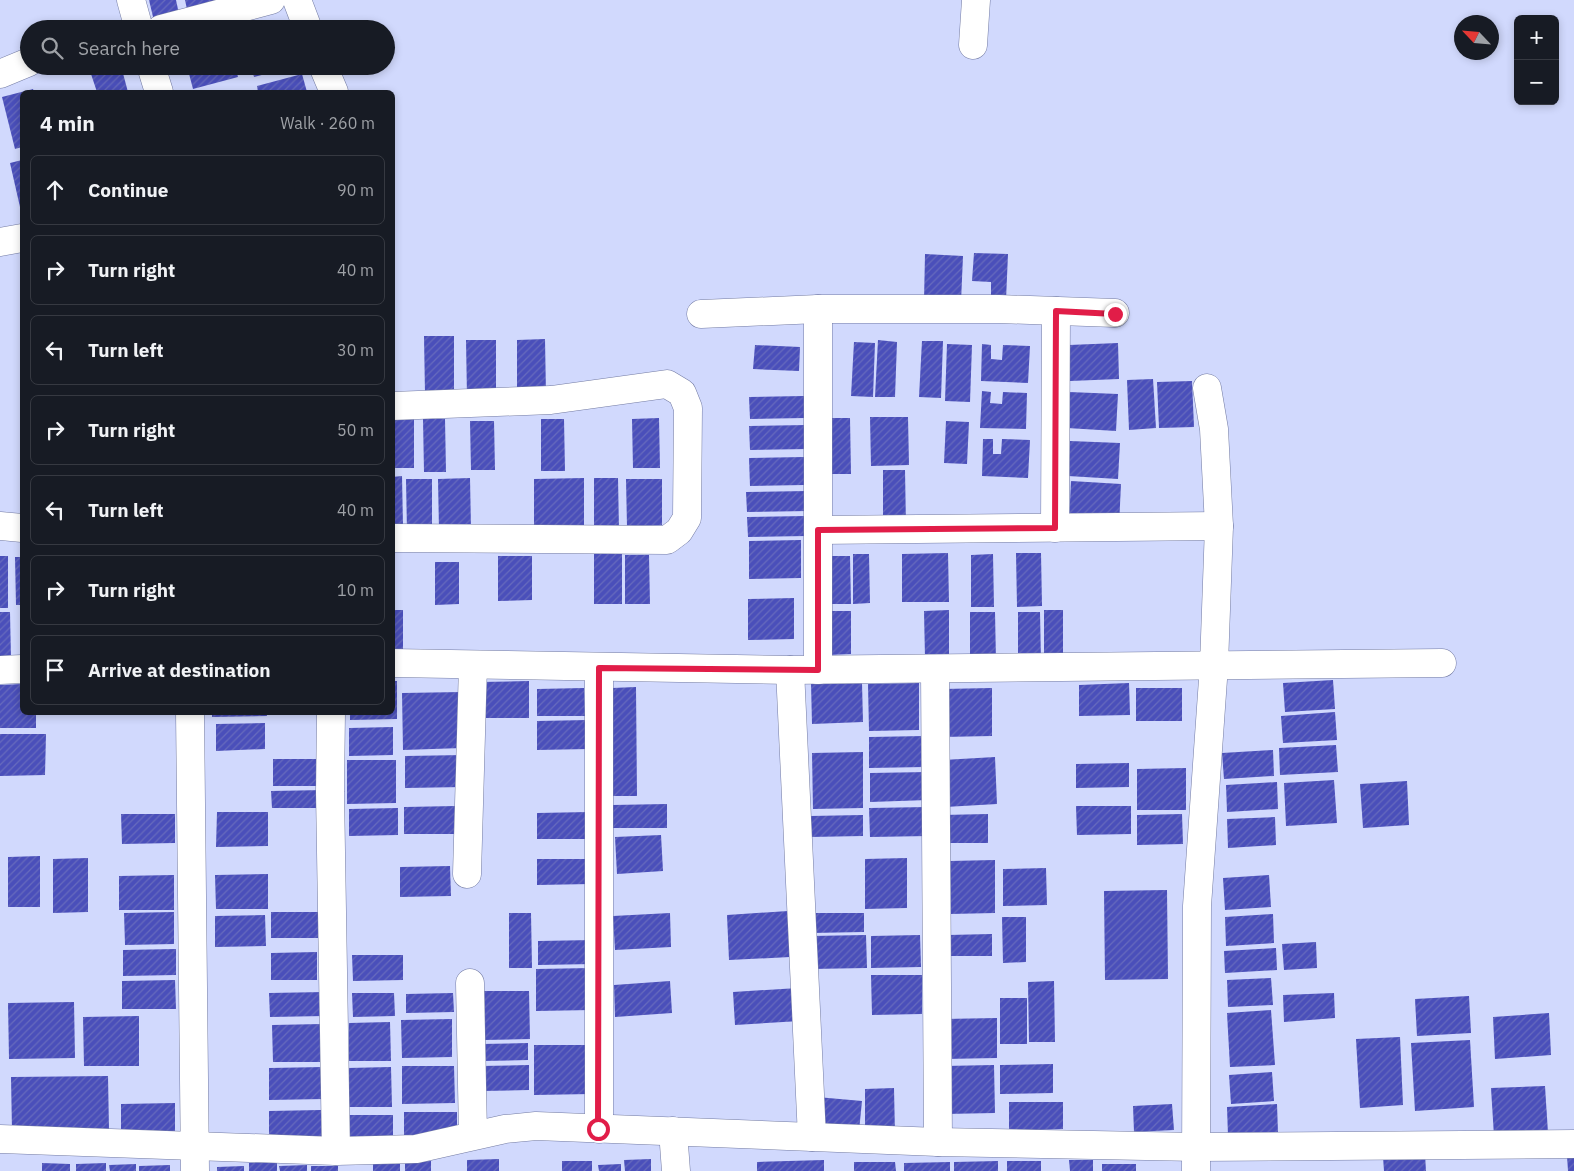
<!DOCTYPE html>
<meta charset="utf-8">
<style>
body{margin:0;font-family:"IBM Plex Sans",sans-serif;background:#20242c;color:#f1f3f6}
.controls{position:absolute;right:15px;top:15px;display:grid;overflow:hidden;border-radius:8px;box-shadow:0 2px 8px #0003}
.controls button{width:45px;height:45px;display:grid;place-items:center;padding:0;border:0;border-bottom:1px solid #363941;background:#171b24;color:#f1f3f6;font:25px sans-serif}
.compass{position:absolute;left:1454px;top:15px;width:45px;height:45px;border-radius:50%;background:#171b24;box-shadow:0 2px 8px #0003;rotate:296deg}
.stop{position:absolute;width:15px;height:15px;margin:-11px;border:4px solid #e11d48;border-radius:50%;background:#fff}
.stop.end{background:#e11d48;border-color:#fff;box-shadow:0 1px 5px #0008}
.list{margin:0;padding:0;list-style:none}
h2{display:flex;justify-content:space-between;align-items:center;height:65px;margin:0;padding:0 20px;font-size:21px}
h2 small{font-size:16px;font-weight:400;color:#9ea1a6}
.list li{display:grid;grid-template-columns:32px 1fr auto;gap:15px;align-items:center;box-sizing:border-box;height:70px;margin:0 10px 10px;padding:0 10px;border:1px solid #363941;border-radius:8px}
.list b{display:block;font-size:19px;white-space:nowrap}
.list em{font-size:16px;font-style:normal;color:#9ea1a6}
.icon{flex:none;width:28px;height:28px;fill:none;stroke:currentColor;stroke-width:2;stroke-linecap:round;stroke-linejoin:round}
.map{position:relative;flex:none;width:1574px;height:1171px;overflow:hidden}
.search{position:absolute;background:#171b24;box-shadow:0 2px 8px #0003;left:20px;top:20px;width:375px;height:55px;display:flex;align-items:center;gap:12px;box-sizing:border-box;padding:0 18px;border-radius:28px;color:#9ea1a6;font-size:19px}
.panel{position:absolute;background:#171b24;box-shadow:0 2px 8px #0003;left:20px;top:90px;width:375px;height:625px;border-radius:8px}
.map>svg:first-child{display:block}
.building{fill:url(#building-hatch)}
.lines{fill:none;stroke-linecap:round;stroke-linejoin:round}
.street-casing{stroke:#737ba3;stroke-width:29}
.street{stroke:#fff;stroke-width:28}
.route{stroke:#e11d48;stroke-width:6}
</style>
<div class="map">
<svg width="1574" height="1171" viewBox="0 0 1574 1171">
<defs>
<pattern id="building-hatch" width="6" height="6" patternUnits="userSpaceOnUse" patternTransform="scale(1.25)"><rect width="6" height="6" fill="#4a4fba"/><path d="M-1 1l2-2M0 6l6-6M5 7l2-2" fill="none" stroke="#676bbd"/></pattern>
</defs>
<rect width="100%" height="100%" fill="#d1d9fd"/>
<!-- building -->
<g class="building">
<polygon points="149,0 176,0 179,14 154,21"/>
<polygon points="185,0 214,0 215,7 188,14"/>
<polygon points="119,66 121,66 128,92 97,92 91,74"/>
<polygon points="187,66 235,66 238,77 193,89"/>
<polygon points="251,66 293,66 293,67 254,77"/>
<polygon points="302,74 307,92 258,92 257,86"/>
<polygon points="33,89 34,92 22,92 22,147 15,149 2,97"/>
<polygon points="22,160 22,207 20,207 10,163"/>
<polygon points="974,253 1008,254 1006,300 991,300 991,282 972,281"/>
<polygon points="925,254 963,256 961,302 924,301"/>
<polygon points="424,336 454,336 454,393 425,394"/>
<polygon points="545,339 546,395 517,395 517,340"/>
<polygon points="466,340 496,340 496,397 467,397"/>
<polygon points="878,340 897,342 895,397 875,397"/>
<polygon points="922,341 943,341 941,398 919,397"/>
<polygon points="854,342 875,343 873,397 851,396"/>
<polygon points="1118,343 1119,379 1070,381 1069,345"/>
<polygon points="947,344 972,345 970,402 945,401"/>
<polygon points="982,344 991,345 991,359 1002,360 1003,345 1030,346 1028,383 981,381"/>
<polygon points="755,345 800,347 799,371 753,369"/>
<polygon points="1153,379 1156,428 1129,430 1127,380"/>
<polygon points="1192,381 1194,427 1159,428 1157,382"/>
<polygon points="982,391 991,392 990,403 1002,404 1003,392 1027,393 1026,429 980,428"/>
<polygon points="1069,392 1118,394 1116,431 1067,428"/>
<polygon points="804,396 805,418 750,419 749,397"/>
<polygon points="870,417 908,417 909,465 871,466"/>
<polygon points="659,418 660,468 633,468 632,419"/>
<polygon points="827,418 850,418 851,474 828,474"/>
<polygon points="414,419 414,468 392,468 392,420"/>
<polygon points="423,419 445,419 446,472 424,472"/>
<polygon points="541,419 564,419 565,471 541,471"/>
<polygon points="470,421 494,421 495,470 471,470"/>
<polygon points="946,421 969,422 967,464 944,463"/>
<polygon points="808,425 808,449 750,450 749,426"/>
<polygon points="983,439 993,439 993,454 1001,454 1002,439 1030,440 1028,478 982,476"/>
<polygon points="1070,441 1120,443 1118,479 1068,476"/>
<polygon points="804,457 804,485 750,486 749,458"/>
<polygon points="883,470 905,470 906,526 883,527"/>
<polygon points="402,476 403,526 392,526 392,477"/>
<polygon points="470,478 471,529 439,530 438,479"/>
<polygon points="584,478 584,528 534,529 534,479"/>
<polygon points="594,478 618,478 619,530 594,530"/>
<polygon points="406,479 432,479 432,531 407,532"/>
<polygon points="626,479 662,479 662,525 627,526"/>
<polygon points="1071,481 1121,484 1119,526 1069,523"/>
<polygon points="808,491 809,511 747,512 746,492"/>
<polygon points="806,516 807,536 748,537 747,517"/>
<polygon points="801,540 801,578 749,579 749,541"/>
<polygon points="622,553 622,604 594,604 594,554"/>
<polygon points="948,553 949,602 902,602 902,554"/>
<polygon points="1016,553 1041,553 1042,606 1017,607"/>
<polygon points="853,554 869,554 870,603 853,604"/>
<polygon points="993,554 994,607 971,607 971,555"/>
<polygon points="625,555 649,555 650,604 625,604"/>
<rect x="0" y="556" width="8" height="52"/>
<polygon points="498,556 532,556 532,600 498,601"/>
<polygon points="825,556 850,556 851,604 826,604"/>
<polygon points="15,557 22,557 22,605 16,605"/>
<polygon points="435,562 459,562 459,604 435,605"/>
<polygon points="794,598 794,639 748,640 748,599"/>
<rect x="392" y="610" width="11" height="49"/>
<polygon points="949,610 949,658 925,658 924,611"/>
<rect x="1044" y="610" width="19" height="48"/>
<polygon points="827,611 851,611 851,654 828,655"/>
<polygon points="0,612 10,612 11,659 0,659"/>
<polygon points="970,612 995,612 996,662 970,663"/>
<polygon points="1018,612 1040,612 1041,661 1018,661"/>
<polygon points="1333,680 1335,709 1285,712 1283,683"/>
<polygon points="392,681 397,681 397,719 350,720 350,712 392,712"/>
<polygon points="529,681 529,718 480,718 479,682"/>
<polygon points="811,683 862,683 863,722 812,724"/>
<polygon points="919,683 919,730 869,731 868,684"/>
<polygon points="1129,683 1130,715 1079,716 1079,685"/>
<polygon points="22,684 22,712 36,712 36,728 0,728 0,685"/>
<polygon points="636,687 637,796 613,796 612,688"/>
<polygon points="584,688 585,716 537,716 537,689"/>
<polygon points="992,688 992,736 942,737 942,689"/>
<rect x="1136" y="688" width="46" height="33"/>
<polygon points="462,692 462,748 403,750 402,693"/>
<polygon points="212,712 267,712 267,716 212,717"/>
<polygon points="1335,712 1337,740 1283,743 1281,716"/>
<polygon points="588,720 589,749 537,750 537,721"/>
<polygon points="265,723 265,749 216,751 216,724"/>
<polygon points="393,727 393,755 349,756 349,728"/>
<polygon points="0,734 46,734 45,775 0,776"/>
<polygon points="925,736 925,767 869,768 869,737"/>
<polygon points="1336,745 1338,772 1280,775 1279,748"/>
<polygon points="1273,750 1274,776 1224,779 1222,753"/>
<polygon points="863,752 863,808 813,809 812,753"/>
<polygon points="464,755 464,787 405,788 405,756"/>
<polygon points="995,757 997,804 945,807 943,760"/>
<rect x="273" y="759" width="51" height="27"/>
<polygon points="347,760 396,760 396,803 347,804"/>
<polygon points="1129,763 1129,787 1076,788 1076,764"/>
<polygon points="1186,768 1186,810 1137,810 1137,769"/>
<polygon points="928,772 928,800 870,802 870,773"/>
<polygon points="1334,780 1337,823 1286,826 1284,783"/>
<polygon points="1407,781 1409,825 1363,828 1360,784"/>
<polygon points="1277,782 1278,809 1227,812 1226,785"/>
<polygon points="325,790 326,808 272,808 271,791"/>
<polygon points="667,804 667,828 612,828 612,805"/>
<polygon points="456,806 456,834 404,834 404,807"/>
<polygon points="1076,806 1131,806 1131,834 1077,835"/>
<polygon points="928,807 929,836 870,837 869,808"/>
<polygon points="398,808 398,835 349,836 349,809"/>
<polygon points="217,812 268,812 268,846 216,847"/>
<polygon points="589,812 589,839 537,839 537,813"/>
<polygon points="121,814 175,814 175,843 122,844"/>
<polygon points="988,814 988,843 942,843 942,815"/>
<polygon points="1182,814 1183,844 1137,845 1137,815"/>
<polygon points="863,815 863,836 810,837 810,816"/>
<polygon points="1275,817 1276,845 1228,848 1227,819"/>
<polygon points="661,835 663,871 617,874 615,837"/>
<polygon points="40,856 40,907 8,907 8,857"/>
<polygon points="88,858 88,912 53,913 53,859"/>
<polygon points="907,858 907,908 865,909 865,859"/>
<polygon points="537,859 590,859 591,884 537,885"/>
<polygon points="995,860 995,913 950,914 950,861"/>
<polygon points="450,866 451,896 400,897 400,867"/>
<polygon points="1046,868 1047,905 1003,906 1003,869"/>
<polygon points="268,874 268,909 216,909 215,875"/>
<polygon points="174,875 174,910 119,910 119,876"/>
<polygon points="1269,875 1271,907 1225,910 1223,878"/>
<polygon points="1167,890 1168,979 1105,980 1104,891"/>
<polygon points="788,911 790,957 729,960 727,915"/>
<polygon points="174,912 174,944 125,945 124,913"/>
<polygon points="271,912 322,912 323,938 271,938"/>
<polygon points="509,913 531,913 532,968 509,968"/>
<polygon points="670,913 671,947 615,950 613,916"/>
<polygon points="810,913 864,913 864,932 811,933"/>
<polygon points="1273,914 1274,943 1226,946 1225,917"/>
<polygon points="265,915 266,946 215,947 215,916"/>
<polygon points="1002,917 1026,917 1026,962 1003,963"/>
<polygon points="992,934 992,956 949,956 948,935"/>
<polygon points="866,935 867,968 811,969 811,936"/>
<polygon points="920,935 921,967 871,968 871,936"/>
<polygon points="594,940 594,964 538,965 538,941"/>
<polygon points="1316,942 1317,968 1284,970 1282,944"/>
<polygon points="1276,948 1277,970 1225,973 1224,951"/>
<polygon points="176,949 176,975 123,976 123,950"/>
<polygon points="317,952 317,980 271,980 271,953"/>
<polygon points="352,955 403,955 403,980 353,981"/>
<polygon points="592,968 592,1010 536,1011 536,969"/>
<polygon points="871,975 922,975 922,1014 872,1015"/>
<polygon points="1271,978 1273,1005 1228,1007 1227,980"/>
<polygon points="175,980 176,1009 122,1009 122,981"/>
<polygon points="670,981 672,1013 615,1017 614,985"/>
<polygon points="1054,981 1055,1042 1029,1042 1028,982"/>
<polygon points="798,988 800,1021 735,1025 733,992"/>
<polygon points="483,991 529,991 530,1039 484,1040"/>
<polygon points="325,992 325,1016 270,1017 269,993"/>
<polygon points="352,993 394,993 395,1016 353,1017"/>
<polygon points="453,993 454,1012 406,1013 406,994"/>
<polygon points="1334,993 1335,1018 1284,1022 1283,995"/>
<polygon points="1469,996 1471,1033 1417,1036 1415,999"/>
<rect x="1000" y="998" width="27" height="46"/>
<polygon points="74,1002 75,1058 9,1059 8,1003"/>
<polygon points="1271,1010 1275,1065 1230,1067 1227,1013"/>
<polygon points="1549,1013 1551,1055 1495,1059 1493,1017"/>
<polygon points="139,1016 139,1066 84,1066 83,1017"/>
<polygon points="997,1018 997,1058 944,1059 943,1019"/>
<polygon points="452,1019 452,1057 402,1058 401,1020"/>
<polygon points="390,1022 391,1061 349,1061 349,1023"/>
<polygon points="322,1024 322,1062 273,1062 272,1025"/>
<polygon points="1400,1037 1403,1105 1360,1108 1356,1039"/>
<polygon points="1470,1040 1474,1107 1415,1111 1411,1043"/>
<polygon points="528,1043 528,1060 481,1061 480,1044"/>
<polygon points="534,1045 591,1045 591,1094 534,1095"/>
<polygon points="1053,1064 1053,1093 1000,1094 1000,1065"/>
<polygon points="529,1065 529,1090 481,1091 480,1066"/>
<polygon points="994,1065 995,1113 945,1114 944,1066"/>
<polygon points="402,1066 454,1066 455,1103 402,1104"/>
<polygon points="324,1067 324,1099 269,1100 269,1068"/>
<polygon points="391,1067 392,1107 348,1107 347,1068"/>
<polygon points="1272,1072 1274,1101 1231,1104 1229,1075"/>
<polygon points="108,1076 109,1130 12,1131 11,1077"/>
<polygon points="1545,1086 1548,1133 1494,1136 1491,1088"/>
<polygon points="894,1088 895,1135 865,1136 865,1089"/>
<polygon points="817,1097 862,1101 859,1131 814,1127"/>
<polygon points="1009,1102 1063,1102 1063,1129 1009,1131"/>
<polygon points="175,1103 175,1138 121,1139 121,1104"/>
<polygon points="1172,1104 1174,1130 1134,1132 1133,1106"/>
<polygon points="1277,1104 1278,1133 1228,1136 1227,1107"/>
<polygon points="321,1110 322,1139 269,1140 269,1111"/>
<rect x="404" y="1112" width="53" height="24"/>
<polygon points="346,1115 393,1115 393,1145 346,1146"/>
<polygon points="1425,1154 1426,1171 1384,1171 1383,1157"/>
<polygon points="1567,1156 1574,1156 1574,1171 1568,1171"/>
<polygon points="499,1159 499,1171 467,1171 467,1160"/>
<polygon points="651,1159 651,1171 625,1171 624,1160"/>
<rect x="373" y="1160" width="27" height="11"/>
<polygon points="824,1160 824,1171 757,1171 757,1162"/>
<polygon points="1069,1160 1093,1160 1093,1171 1070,1171"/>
<polygon points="431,1161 431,1171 405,1171 405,1162"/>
<rect x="562" y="1161" width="30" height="10"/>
<polygon points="998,1161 998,1171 954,1171 954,1162"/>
<rect x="1007" y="1161" width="34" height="10"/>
<polygon points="277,1162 277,1171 249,1171 249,1163"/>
<polygon points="854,1162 895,1162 896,1171 854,1171"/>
<polygon points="950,1162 950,1171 904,1171 904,1163"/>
<polygon points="42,1163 70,1164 70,1171 42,1171"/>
<polygon points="106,1163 106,1171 76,1171 76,1164"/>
<polygon points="136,1164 136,1171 110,1171 109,1165"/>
<polygon points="621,1164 621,1171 599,1171 598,1165"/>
<rect x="1102" y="1164" width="34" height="7"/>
<polygon points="170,1165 170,1171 139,1171 139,1166"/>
<polygon points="307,1165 307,1171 280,1171 279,1166"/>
<polygon points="244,1166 244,1171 217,1171 217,1167"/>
<rect x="311" y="1166" width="27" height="5"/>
</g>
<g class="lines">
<defs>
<g id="street">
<polyline points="131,0 139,29"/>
<polyline points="297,0 308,29"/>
<polyline points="161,29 271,0"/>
<polyline points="973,45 976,0"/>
<polyline points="151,66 159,92"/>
<polyline points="323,66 334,92"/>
<polyline points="0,74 29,62"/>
<polyline points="0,242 22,238"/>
<polyline points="818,309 818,670"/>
<polyline points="701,314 818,309 999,309 1115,313"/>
<polyline points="392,406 551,400 667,384 682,393 688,408 687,518 679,531 667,540 392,538"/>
<polyline points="0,526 22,528"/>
<polyline points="1055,528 1056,311"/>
<polyline points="818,530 1219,526"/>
<polyline points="392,663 790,670 1442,663"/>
<polyline points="935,669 938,1142"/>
<polyline points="0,670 22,669"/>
<polyline points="790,670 812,1137"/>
<polyline points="190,712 195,1171"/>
<polyline points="331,712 330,792 336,1151"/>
<polyline points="467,874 473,665"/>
<polyline points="470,983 473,1135"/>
<polyline points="599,1129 599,668"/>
<polyline points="673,1131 676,1171"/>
<polyline points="0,1139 336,1151 416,1149 505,1129 536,1126 938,1142 1197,1147 1574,1144"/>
<polyline points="1196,1171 1197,906 1214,665 1219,526 1214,429 1207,388"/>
</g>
</defs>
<!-- street casing -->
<use href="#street" class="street-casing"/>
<!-- street -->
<use href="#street" class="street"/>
</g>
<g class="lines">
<!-- route -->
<polyline class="route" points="598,1129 599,668 818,670 818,530 1055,528 1056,311 1115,314"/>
</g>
</svg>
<div class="controls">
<button>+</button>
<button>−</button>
</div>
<svg class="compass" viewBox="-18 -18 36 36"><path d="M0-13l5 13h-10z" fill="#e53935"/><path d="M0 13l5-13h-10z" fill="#9ea1a6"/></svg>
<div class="stop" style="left:598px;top:1129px"></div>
<div class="stop end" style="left:1115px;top:314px"></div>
<div class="search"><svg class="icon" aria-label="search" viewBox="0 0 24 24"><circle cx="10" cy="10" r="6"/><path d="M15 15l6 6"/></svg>Search here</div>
<section class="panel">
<h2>4 min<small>Walk · 260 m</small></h2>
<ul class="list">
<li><svg class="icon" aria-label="ahead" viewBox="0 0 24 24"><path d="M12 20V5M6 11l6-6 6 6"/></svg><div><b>Continue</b></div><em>90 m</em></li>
<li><svg class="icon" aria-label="right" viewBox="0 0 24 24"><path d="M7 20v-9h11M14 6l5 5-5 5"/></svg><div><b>Turn right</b></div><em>40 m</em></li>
<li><svg class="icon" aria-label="left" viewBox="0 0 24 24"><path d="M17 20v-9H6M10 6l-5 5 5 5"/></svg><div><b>Turn left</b></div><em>30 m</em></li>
<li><svg class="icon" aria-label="right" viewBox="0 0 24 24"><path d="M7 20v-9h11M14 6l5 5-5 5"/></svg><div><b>Turn right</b></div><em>50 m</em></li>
<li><svg class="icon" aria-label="left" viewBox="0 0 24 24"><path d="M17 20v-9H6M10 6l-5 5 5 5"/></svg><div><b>Turn left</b></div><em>40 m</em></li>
<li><svg class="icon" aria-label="right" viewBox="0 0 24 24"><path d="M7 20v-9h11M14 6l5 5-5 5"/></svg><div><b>Turn right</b></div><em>10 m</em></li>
<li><svg class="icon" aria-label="arrive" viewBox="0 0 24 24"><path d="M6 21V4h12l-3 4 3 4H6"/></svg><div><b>Arrive at destination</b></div></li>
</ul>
</section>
</div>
